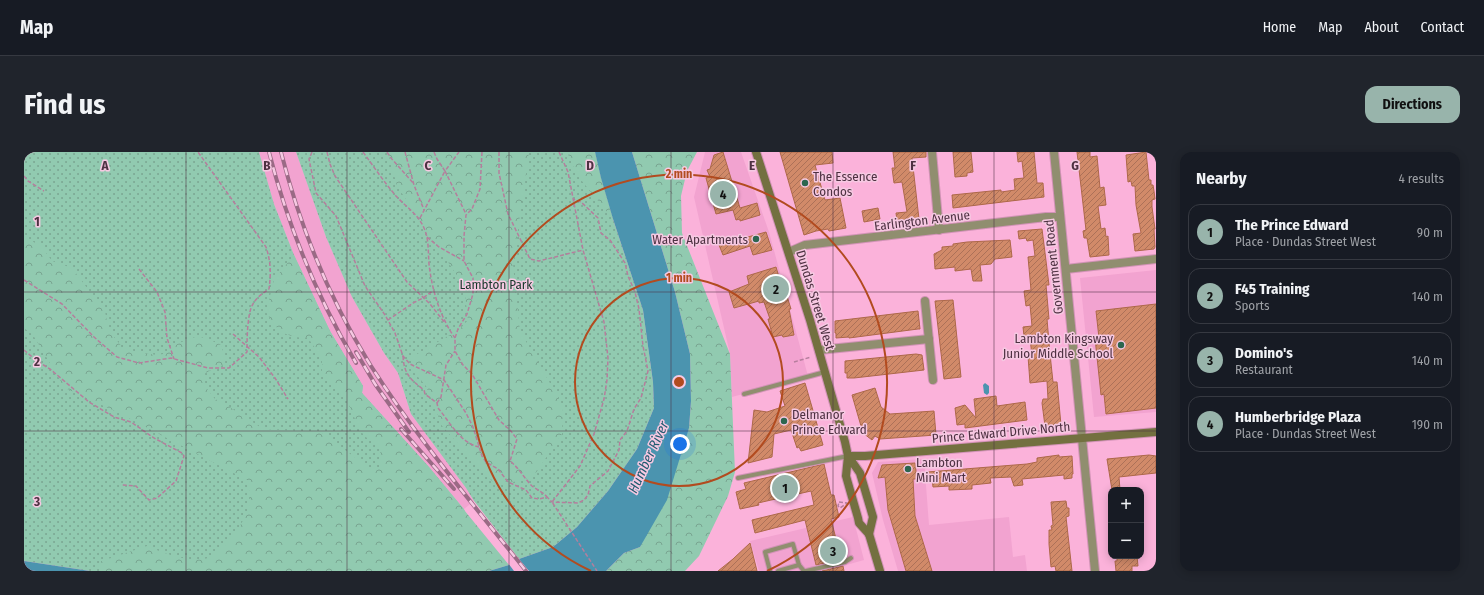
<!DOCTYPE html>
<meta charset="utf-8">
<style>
body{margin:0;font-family:"Fira Sans Condensed",sans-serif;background:#20242c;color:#f1f3f6}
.controls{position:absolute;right:12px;bottom:12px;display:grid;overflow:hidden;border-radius:8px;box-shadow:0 2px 10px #0003}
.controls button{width:36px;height:36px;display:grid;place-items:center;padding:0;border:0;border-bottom:1px solid #363941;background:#171b24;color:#f1f3f6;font:20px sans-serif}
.you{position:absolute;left:656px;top:292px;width:14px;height:14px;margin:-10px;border:3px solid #fff;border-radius:50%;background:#1a73e8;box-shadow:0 0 0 6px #1a73e833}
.badge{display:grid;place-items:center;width:26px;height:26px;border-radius:50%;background:#98b4ab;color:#111;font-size:13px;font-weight:700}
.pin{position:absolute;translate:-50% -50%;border:2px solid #fff;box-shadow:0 1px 4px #0006}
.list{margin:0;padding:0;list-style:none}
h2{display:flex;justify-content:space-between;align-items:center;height:52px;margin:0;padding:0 16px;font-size:17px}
h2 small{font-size:13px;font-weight:400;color:#9ea1a6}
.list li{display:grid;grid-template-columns:26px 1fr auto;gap:12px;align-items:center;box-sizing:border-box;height:56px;margin:0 8px 8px;padding:0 8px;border:1px solid #363941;border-radius:12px}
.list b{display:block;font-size:15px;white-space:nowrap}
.list p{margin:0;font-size:13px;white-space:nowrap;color:#9ea1a6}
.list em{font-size:13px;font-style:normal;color:#9ea1a6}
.map{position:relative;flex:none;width:1132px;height:419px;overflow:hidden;border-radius:12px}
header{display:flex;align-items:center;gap:24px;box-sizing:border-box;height:56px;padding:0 20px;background:#171b24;border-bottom:1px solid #363941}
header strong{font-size:19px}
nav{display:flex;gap:22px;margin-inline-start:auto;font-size:14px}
.intro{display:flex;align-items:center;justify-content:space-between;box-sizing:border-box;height:96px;padding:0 24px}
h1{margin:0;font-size:28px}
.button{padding:10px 18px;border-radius:12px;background:#98b4ab;color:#111;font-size:14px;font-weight:700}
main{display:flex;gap:24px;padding:0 24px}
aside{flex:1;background:#171b24;border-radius:12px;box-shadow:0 2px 10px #0003}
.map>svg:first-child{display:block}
.built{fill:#f2a3d0}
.green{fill:url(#green-dots)}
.forest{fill:url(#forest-crowns)}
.water{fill:#4b94af}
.pier{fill:#fbb2da}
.building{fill:url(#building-hatch);stroke:#ad6849}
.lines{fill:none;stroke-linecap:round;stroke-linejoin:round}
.lane-casing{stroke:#d193b6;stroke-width:6}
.street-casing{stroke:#d193b6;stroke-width:10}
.secondary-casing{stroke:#d193b6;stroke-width:10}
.path{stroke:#b57e9d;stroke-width:1.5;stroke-dasharray:4 2;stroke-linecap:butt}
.lane{stroke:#908e6f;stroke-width:4}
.street{stroke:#908e6f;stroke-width:8}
.secondary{stroke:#737040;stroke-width:8}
.rail-casing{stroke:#9a6a85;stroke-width:4}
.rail{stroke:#f6c9e2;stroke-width:2.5;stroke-dasharray:8;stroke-linecap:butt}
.grid{fill:none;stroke:#4e3142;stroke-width:1;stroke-opacity:0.55}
.ring{fill:none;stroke:#b24b1f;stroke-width:2}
.poi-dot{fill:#2c664f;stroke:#f6c9e2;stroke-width:1.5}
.labels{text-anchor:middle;stroke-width:3;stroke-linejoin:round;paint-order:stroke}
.poi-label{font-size:13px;fill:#4e3142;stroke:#f6c9e2;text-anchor:start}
.street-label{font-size:13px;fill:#4e3142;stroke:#f6c9e2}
.park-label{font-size:13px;fill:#16372a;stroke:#f6c9e2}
.water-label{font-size:14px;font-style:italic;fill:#215b70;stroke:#f6c9e2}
.grid-label{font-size:13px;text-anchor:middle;font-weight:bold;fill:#4e3142;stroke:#f6c9e2;stroke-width:3;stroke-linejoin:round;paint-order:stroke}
.centre{fill:#b24b1f;stroke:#f6c9e2;stroke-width:2}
.ring-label{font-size:12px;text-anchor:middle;font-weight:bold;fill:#b24b1f;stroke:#f6c9e2;stroke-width:3;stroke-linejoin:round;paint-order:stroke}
</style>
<header>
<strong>Map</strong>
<nav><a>Home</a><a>Map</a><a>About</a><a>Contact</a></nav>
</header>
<div class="intro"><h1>Find us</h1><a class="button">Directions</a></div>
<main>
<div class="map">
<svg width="1132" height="419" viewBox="0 0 1132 419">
<defs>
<pattern id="green-dots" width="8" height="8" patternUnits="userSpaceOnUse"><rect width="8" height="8" fill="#91cab0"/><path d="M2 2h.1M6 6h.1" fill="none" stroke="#79a591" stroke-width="1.8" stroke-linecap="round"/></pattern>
<pattern id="forest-crowns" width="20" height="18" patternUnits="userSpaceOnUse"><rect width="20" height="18" fill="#91cab0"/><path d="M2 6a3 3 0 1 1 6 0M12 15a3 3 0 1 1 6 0" fill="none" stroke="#79a591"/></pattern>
<pattern id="building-hatch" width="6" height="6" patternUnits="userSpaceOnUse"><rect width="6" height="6" fill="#d18a69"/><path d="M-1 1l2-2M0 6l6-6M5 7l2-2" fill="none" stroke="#ac7158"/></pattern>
</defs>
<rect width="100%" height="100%" fill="#fbb2da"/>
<!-- built -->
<g class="built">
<polygon points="235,0 272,0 302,85 328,145 360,201 374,221 387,262 442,336 450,349 440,357 405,315 338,241 339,234 306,179 270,103 250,52"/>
<polygon points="681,0 717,0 745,80 784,224 708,245 706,202 670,45"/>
<polygon points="1132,118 1132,260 1070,265 1056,126"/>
<polygon points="900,307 905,373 985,365 989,405 1001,403 1003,419 874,419 859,368 848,321 854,310"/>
<polygon points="829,365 840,408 801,419 735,419 726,389"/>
</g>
<!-- green -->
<g class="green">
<polygon points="0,0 235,0 250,52 270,103 306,179 339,234 338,241 405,315 440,357 465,419 66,419 0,409"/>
<polygon points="272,0 571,0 577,26 589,67 619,158 629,230 630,256 613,297 584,339 553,375 529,395 495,407 450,349 442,336 387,262 374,221 360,201 328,145 302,85"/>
</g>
<!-- forest -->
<g class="forest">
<polygon points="364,0 505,0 489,113 496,179 539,254 538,282 509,325 481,332 469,330 418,274 402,234 387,217 388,205 436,177 444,168 440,134 373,34"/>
<polygon points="543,0 571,0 577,26 589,67 553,23"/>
<polygon points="608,0 673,0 663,19 657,44 658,81 706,202 711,320 704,344 675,404 661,419 582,419 600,401 616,395 665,276 667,249 666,202 651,140"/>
<path d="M0 85 17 94 28 109 48 116 81 160 85 179 99 196 117 201 134 203 139 202 155 191 174 184 196 192 202 206 199 213 179 222 180 233 191 247 204 254 239 277 297 280 345 316 355 315 357 304 355 292C333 286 333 267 323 249 317 238 307 230 298 222V206L284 186C260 185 254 180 242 160L250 128 270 103 306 179 339 234 338 241 405 315 485 413 465 419H78L75 410 123 394C140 401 161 410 180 407 199 404 224 367 226 349 227 343 224 334 223 328L95 261 41 236 9 183 0 176Z"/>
</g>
<!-- water -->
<g class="water">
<polygon points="571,0 608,0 651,140 666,202 667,249 665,276 643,348 616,395 600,401 582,419 465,419 485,413 495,407 529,395 553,375 584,339 613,297 630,256 629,230 619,158 589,67 577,26"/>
<polygon points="961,231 965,234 965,241 963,243 960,241 959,233"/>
<polygon points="0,409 66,419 0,419"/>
</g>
<!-- pier -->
<polygon class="pier" points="494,405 495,407 505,419 490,419 484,411"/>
<!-- building -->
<g class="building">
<polygon points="699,0 716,56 733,51 736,63 716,69 716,67 712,68 709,58 692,62 682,26 686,25 683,18 686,17 690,3"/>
<polygon points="756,0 808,0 809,11 791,13 801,48 816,46 822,76 805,79 804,77 792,79 780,83"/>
<polygon points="869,0 902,0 902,5 888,6 895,67 873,69 872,61 883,60 878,30 870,31 868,16 871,16"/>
<polygon points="929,0 947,0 949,20 943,21 943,24 931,25"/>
<polygon points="993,0 1010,0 1013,31 1019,31 1020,45 929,56 928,43 977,38 977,40 991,38 990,27 1000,26 998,9 994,10"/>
<polygon points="1053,0 1066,0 1066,5 1073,4 1076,36 1080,35 1082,53 1074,54 1077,77 1081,76 1082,85 1084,84 1085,103 1066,105 1063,86 1060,86 1059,79 1062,78"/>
<polygon points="1122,0 1125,28 1127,28 1127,33 1129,33 1130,39 1131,47 1128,48 1128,55 1131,77 1130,77 1131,95 1130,97 1111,99 1109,82 1117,81 1112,53 1111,34 1108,34 1107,29 1104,30 1102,3"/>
<polygon points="854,56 856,67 840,70 838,59"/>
<polygon points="1018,77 1025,133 1022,133 1025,167 1023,167 1026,202 1029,230 1033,230 1037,273 1021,274 1018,251 1019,247 1024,247 1023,229 1006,231 1004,204 1008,204 1006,186 1006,184 1000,184 999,175 1008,174 1006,153 1002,154 1000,139 1007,138 1004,105 1011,104 1009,88 1003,89 1002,86 995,87 994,79"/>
<polygon points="742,80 748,98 729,103 726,94 699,103 695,93"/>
<polygon points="986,88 988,105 971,107 967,112 956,113 958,129 949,129 947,117 931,119 931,115 911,117 910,102 918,98 918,95 929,94 929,92 943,90"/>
<polygon points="752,115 755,125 757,125 767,157 765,157 770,183 759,185 758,183 749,185 744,167 746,167 740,150 735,151 735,149 710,156 705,140 725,132 723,124"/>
<polygon points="929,148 937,225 920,227 911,149"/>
<polygon points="1132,152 1132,256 1082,262 1080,242 1077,243 1071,186 1075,186 1072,159"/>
<polygon points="894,159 896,177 894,177 825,186 825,185 812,186 812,181 811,181 811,169"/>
<polygon points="892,202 898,203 900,218 830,226 823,226 823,221 821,221 821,209"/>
<polygon points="781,231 799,293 777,299 775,295 773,296 767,278 750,282 748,305 724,311 730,258 743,260 761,254 756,239"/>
<polygon points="851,236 857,255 866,262 910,259 912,283 856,287 851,284 848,288 839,281 841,277 837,274 828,243"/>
<polygon points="972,244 973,254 1001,250 1003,268 941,276 941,272 933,273 931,256 941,253 952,266 950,247"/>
<polygon points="1035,303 1035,305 1048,304 1049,322 1048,322 1048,326 1040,327 1040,323 998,327 999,333 990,334 987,325 966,326 967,331 948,333 948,337 925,338 925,334 909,335 908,327 904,328 903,320 1003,312 1013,310 1013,306"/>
<polygon points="1125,303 1132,304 1132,321 1095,325 1096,338 1088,338 1083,307"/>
<polygon points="891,311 893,327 889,327 891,364 908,419 882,419 864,358 861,325 854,326 858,313"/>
<polygon points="800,312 807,343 810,343 815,365 807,367 817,407 792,413 781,368 731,381 728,368 790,353 787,339 734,351 735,353 716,357 712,340 722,337 720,331"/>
<polygon points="1042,349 1043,356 1045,356 1045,364 1042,365 1048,419 1032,419 1031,414 1027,415 1025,392 1025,378 1028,378 1027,374 1029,373 1027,350"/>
<polygon points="726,391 733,419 694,419 709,407"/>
<polygon points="1113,404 1114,414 1108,414 1108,419 1092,419 1091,409 1093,409 1093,406"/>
<polygon points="819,414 820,419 798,419"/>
</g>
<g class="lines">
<defs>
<g id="lane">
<polyline points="720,242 801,220"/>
<polyline points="714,326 824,304"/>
<polyline points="746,419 741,400 769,392 775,413 780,419"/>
<polyline points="754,419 775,413"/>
<polyline points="782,419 821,410 827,406"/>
</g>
<g id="street">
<polyline points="908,0 915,78"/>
<polyline points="1030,0 1071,419"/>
<polyline points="765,100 781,93 1022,65 1036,65"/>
<polyline points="1042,117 1132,107"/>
<polyline points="901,149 909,228"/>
<polyline points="795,198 905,187"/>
</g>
<g id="secondary">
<polyline points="732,0 786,168 821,290 824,304 822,324 834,366 835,371 845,382 856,419"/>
<polyline points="824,304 841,304 1132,280"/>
<polyline points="824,304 836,321 849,365 845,382"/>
</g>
</defs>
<!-- lane casing -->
<use href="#lane" class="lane-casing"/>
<!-- street casing -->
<use href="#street" class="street-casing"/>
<!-- secondary casing -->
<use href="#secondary" class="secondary-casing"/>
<!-- path -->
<g class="path">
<polyline points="288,0 285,7 292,41 312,64 341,134 361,163 371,181 379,204 386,212 420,228 442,261 449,275 458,304 462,310 474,317 484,330 502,338 508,346 515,347 523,345 528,350 554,351 560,348 564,343 566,334 584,319 595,298 596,288 603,279 610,257 617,246 624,219 619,194 615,157 611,140 604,124 601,111 586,88 577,81 574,66 557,50 549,47"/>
<polyline points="303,0 306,12 311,24 383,130 406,152 421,171"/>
<path d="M339 0C350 15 360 30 372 44 382 55 394 62 400 76 405 87 404 99 405 112 408 138 416 165 431 186"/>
<polyline points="363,0 366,5 390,32"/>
<polyline points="381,0 390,33 400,58"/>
<polyline points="410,0 413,7 421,19 435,0"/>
<path d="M458 0 456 37 448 57 442 63 440 84V109L449 126V142L443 162 434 177 431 186V199L439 213 448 222 475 268 486 278 493 287 486 309C495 316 500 326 508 334 513 338 519 340 523 345"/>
<polyline points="475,0 475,21 484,62 506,107 515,109 559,98"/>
<polyline points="535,0 544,20 559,98 580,170 584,206 583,228 580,247 570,282 556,314 528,350 573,419"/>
<polyline points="421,19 442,62"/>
<polyline points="0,24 4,29 20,39"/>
<polyline points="396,66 421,19"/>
<polyline points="403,85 415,95 440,109"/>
<polyline points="115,117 133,140 141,160 143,186 150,207"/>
<path d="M0 128 38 152 70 185 93 205 115 211 147 206 184 216H205L223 200C223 189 223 161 229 152 232 146 239 141 245 137 247 122 247 110 242 95L174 0"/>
<polyline points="364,168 389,151 399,146 410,138"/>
<polyline points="209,182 235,205 251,226 264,247"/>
<polyline points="0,198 13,209 26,217 65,250 90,265 107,270 130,286 158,301 160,304 152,329 133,346 125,348 112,334 98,333"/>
<path d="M379 204C380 222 386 227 400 238L401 242 413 251 414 256C426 270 436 291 455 295"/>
<polyline points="770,210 787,205"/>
<polyline points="413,251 417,245 422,213 431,199"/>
<polygon points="815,350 823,351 816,356 814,354"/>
</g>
<!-- lane -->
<use href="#lane" class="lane"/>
<!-- street -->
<use href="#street" class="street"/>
<!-- secondary -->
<use href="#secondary" class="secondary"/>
<defs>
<g id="rail">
<path d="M245 0C264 74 293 145 332 211"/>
<path d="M257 0C276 75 306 148 347 214 393 286 449 352 502 419"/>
<polyline points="332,200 351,232 385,280"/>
<polyline points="377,277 430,337"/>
</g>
</defs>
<!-- rail casing -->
<use href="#rail" class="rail-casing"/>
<!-- rail -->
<use href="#rail" class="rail"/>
</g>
<!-- grid -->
<path class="grid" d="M162 0V419M323 0V419M485 0V419M647 0V419M809 0V419M970 0V419M0 140H1132M0 279H1132"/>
<!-- distance rings -->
<g class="ring">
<circle cx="655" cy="230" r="104"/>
<path d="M567 419A208 208 0 1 1 743 419"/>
</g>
<!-- markers -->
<g class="poi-dot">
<circle cx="781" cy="31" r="4"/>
<circle cx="732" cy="87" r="4"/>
<circle cx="1097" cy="193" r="4"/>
<circle cx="760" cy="269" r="4"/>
<circle cx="884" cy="317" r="4"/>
</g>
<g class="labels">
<!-- poi labels -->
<g class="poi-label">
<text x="789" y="29">The Essence<tspan x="789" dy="15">Condos</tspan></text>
<text x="724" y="92" text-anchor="end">Water Apartments</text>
<text x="1089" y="191" text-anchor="end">Lambton Kingsway<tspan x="1089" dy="15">Junior Middle School</tspan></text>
<text x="768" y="267">Delmanor<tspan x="768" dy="15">Prince Edward</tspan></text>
<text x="892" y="315">Lambton<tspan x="892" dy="15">Mini Mart</tspan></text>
</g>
<!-- street labels -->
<g class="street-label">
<text transform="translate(898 68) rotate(-7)" y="5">Earlington Avenue</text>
<text transform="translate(1029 115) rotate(-96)" y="5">Government Road</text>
<text transform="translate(792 148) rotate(73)" y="5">Dundas Street West</text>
<text transform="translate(977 280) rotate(-5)" y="5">Prince Edward Drive North</text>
</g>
<!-- park labels -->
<g class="park-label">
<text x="472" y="137">Lambton Park</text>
</g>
<!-- water labels -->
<g class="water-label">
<text transform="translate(624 305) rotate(-65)" y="5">Humber River</text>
</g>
</g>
<g class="grid-label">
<text x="81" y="18">A</text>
<text x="243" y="18">B</text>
<text x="404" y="18">C</text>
<text x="566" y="18">D</text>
<text x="728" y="18">E</text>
<text x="889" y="18">F</text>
<text x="1051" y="18">G</text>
<text x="13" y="74">1</text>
<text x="13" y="214">2</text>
<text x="13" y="354">3</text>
</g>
<circle cx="655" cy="230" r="6" class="centre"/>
<g class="ring-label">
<text x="655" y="26">2 min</text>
<text x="655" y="130">1 min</text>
</g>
</svg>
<div class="controls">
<button>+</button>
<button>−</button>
</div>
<div class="you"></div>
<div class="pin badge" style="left:761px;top:336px">1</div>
<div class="pin badge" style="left:752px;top:137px">2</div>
<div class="pin badge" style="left:809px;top:399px">3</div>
<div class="pin badge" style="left:699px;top:42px">4</div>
</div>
<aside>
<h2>Nearby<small>4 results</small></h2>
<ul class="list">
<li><span class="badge">1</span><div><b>The Prince Edward</b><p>Place · Dundas Street West</p></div><em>90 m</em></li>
<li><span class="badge">2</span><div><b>F45 Training</b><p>Sports</p></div><em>140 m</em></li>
<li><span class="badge">3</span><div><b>Domino's</b><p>Restaurant</p></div><em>140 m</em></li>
<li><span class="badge">4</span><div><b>Humberbridge Plaza</b><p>Place · Dundas Street West</p></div><em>190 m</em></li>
</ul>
</aside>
</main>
